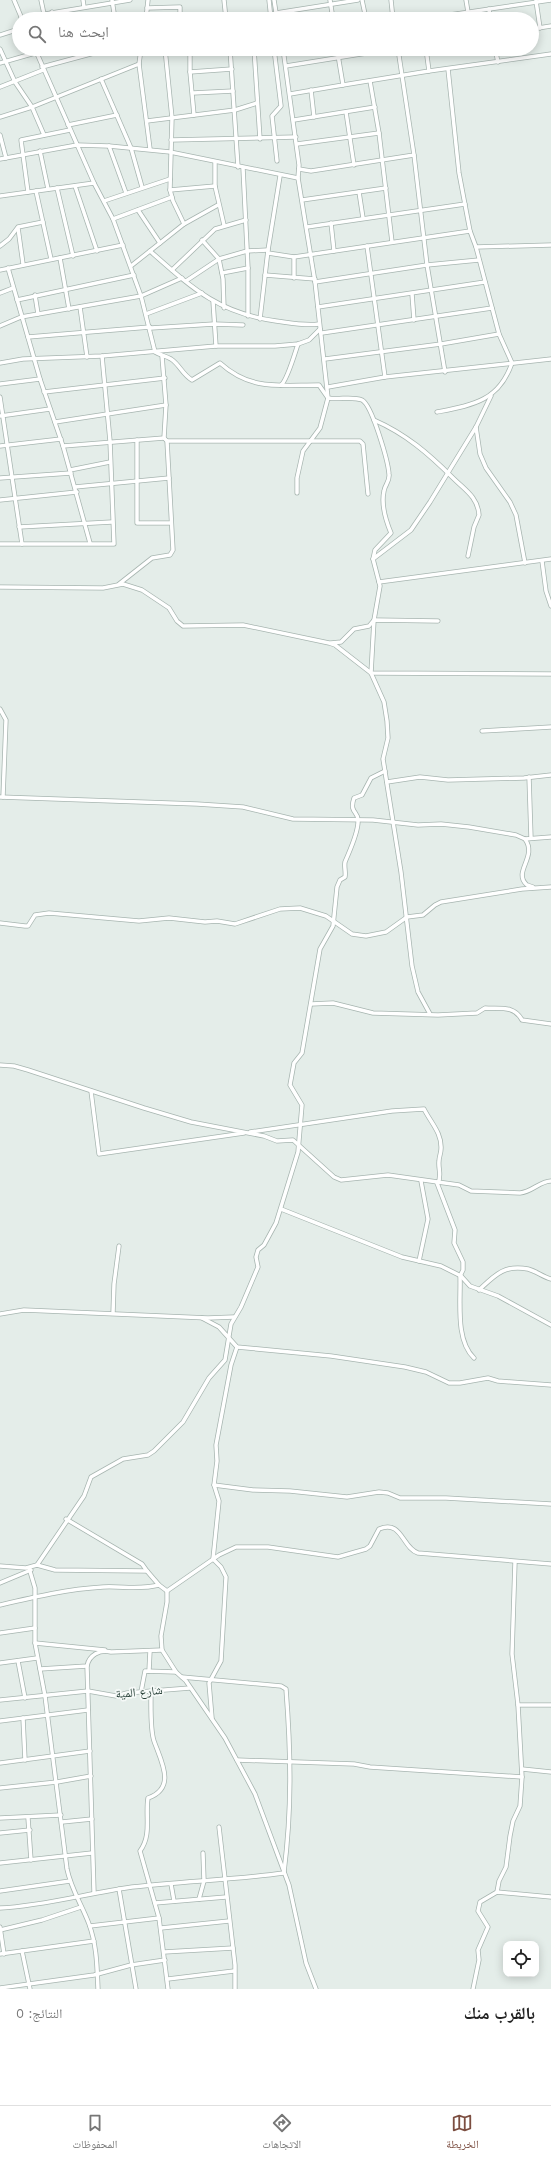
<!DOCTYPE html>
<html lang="ar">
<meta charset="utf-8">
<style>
body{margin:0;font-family:"Work Sans","Noto Naskh Arabic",sans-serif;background:#f2f2f2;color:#222;direction:rtl}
.controls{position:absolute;right:12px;bottom:12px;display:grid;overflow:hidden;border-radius:8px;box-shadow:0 2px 10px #0003}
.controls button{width:36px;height:36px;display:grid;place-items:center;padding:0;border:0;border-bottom:1px solid #e0e0e0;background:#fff;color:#222;font:20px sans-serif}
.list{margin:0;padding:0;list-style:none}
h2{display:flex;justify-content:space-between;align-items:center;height:52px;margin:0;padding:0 16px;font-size:17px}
h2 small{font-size:13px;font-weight:400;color:#767676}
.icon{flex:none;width:22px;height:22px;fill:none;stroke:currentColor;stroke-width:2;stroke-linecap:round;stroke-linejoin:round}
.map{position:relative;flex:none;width:551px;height:1989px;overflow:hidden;direction:ltr}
.search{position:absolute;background:#fff;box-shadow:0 2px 10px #0003;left:12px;right:12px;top:12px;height:44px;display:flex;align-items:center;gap:10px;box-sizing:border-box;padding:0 14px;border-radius:22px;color:#767676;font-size:15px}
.sheet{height:116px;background:#fff}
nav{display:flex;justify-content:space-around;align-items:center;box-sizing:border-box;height:56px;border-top:1px solid #e0e0e0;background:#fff;font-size:11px;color:#767676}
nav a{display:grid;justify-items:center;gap:2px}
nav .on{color:#7c4e41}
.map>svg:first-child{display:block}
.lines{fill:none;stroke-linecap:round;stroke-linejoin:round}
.minor-casing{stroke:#a7b5b0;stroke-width:5}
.minor{stroke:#fff;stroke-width:3.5}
.labels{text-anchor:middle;stroke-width:3.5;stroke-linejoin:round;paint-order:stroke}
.street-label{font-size:12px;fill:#253e36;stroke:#f5f9f7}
</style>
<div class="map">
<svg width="551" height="1989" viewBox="0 0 551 1989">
<rect width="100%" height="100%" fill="#e4ede9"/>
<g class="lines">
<defs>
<g id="minor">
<polyline points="14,0 22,19"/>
<polyline points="41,0 44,14"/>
<polyline points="83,0 84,7"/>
<polyline points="112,0 115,19"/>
<polyline points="224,0 226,19"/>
<polyline points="269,0 271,19"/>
<polyline points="274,0 277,19"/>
<polyline points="330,0 333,19"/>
<polyline points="362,0 366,19"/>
<polyline points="391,0 393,19"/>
<polyline points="466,0 468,12"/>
<polyline points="536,1 540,28"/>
<polyline points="147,8 180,7 180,19"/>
<polyline points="489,9 490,19"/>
<polyline points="52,12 54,19"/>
<polyline points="276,13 358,0"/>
<polyline points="21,18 130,0"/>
<polyline points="146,19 148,0"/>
<polyline points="422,19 551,0"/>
<polyline points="532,29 551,26"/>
<polyline points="0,35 19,29"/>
<polyline points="0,49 15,82 32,107 44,135"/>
<path d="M35 49 94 183 113 219 141 296 155 352C160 355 166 356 171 359 180 365 182 374 192 380L220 363C251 391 279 385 319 385L328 398C339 400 352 396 362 400 372 405 388 461 389 474 390 482 385 484 384 491 381 504 386 521 391 533L375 550 373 559 380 586 374 620 371 673 384 702 387 721 388 738 383 759 401 872 412 966 418 992 430 1014"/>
<polyline points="141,49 139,64 150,149"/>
<polyline points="165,49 172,118 170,190 173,201 184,224"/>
<polyline points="190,49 190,72 194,115"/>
<polyline points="230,49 238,167"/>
<polyline points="254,49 260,139"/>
<polyline points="274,49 281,106 272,116 277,161"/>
<polyline points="283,49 299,165 298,178 315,282 328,398 320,428 303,451 297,478 297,493"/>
<polyline points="495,49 498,62"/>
<polyline points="0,63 49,49"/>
<polyline points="286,66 392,49"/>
<polyline points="42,67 109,49"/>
<polyline points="429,71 551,54"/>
<polyline points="190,72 232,69"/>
<polyline points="101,79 131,148 142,187"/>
<polyline points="370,81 379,133 392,242"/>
<polyline points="343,85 429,71 426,49"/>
<polyline points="0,87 43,70"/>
<polyline points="311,90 314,117"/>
<polyline points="193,93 233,91"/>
<polyline points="290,94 343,85 337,49"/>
<polyline points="346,112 354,165"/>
<polyline points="0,117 32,107 139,64"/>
<polyline points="294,120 375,107"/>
<polyline points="147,121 235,110 257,103"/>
<polyline points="68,125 117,115"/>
<polyline points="0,135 6,158"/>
<polyline points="171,140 296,137"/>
<polyline points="297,144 379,133"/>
<polyline points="109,146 126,193"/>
<polyline points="40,151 48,189"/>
<polyline points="414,155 427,265 445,372"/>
<polyline points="0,159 77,145 109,146 170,152 298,178"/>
<polyline points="215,162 215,186 224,225"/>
<polyline points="243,168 248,268 248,316"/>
<polyline points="299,169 311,171 414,155 398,49"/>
<polyline points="75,186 97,251"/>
<polyline points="57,188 73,256"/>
<polyline points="170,190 215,186"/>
<polyline points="36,191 51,259"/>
<polyline points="28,192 21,140 70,130"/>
<polyline points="359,192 363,218"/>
<polyline points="0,196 94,183"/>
<polyline points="302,200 386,188"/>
<polyline points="104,201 170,179"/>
<polyline points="138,210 160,243"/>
<polyline points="113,219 172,197"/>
<polyline points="331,223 334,251"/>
<polyline points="307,227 465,204"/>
<polyline points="18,228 23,264"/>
<polyline points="202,240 219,259 223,279 224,308"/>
<polyline points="0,246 9,239 18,227 43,222"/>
<polyline points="367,246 385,377"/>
<polyline points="476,247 551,245"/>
<path d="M150 251C192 288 218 313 276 321 291 323 304 326 319 324"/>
<polyline points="268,253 294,257 470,231"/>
<polyline points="294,257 294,278"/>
<polyline points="60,258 69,309"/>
<polyline points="131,266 184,224 218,205"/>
<polyline points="8,268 40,379 63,446 90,543"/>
<polyline points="0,270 123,245"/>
<polyline points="172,270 215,229 246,220"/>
<polyline points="222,273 248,268"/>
<polyline points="265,275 315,279"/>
<polyline points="186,281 219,259 247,251 268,250"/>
<polyline points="315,282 427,265 479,260"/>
<polyline points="0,293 13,288"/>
<polyline points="412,294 414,320"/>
<polyline points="35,295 38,314"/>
<polyline points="17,300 134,275"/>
<polyline points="213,301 216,346"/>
<polyline points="80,307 87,357"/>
<polyline points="318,307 485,282"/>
<polyline points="146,314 202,293"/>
<polyline points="260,319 268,250 280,176"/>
<polyline points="0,326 21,317 141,296 182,278"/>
<polyline points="151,328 214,324 243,325"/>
<polyline points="322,333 492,308"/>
<polyline points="28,337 150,327"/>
<polyline points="325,359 441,344 499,334"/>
<polyline points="0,363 23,359 102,356 216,346 275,346 298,344 309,340 320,329"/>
<polyline points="0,384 40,379"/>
<path d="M281 385C287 381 295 353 298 344"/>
<polyline points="328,387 385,377 551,359"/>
<polyline points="44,392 165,378"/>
<polyline points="0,397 22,544"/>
<path d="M437 412C473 405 499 401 512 363L499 334 476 247 470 231 459 173 448 69"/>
<polyline points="0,416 50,409"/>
<path d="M374 420C406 434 429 454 453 478 464 489 478 497 479 515L474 527 468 556"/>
<polyline points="55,422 166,405"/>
<polyline points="476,427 480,454 486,468 510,502 516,515 525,563"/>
<polyline points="137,440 137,523 171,523"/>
<polyline points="167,441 360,441 363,444 368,494"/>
<polyline points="0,446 61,439"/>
<polyline points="63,446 164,438"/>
<polyline points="70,470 110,462"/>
<polyline points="0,478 71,473"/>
<polyline points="75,487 169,478"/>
<polyline points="0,500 77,492"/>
<polyline points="19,527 112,522"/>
<polyline points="0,544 114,544 110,441 102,356"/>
<polyline points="373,559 411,530 430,502 476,427 491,396"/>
<polyline points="542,561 546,591 551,606"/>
<polyline points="379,582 551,559"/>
<polyline points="119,584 152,558 170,555 173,550 167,441 164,438 166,405 162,356"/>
<polyline points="0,587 103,588 123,584 142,590 169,608 177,621 183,626 243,625 329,643 335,645 371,673 551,674"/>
<polyline points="331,643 341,642 354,629 369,626 374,620 438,621"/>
<polyline points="0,709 6,720 3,797"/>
<polyline points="482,731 551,727"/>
<polyline points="529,777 531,838"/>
<polyline points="387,782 420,777 448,780 524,778 551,775"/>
<polyline points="0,797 197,804 243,807 293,819 373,820 418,825 441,824 469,827 516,835 525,839 551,837"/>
<path d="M525 839C538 857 512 872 527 885L533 887"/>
<polyline points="0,923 25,926 28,926 35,915 49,913 139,921 169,918 205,922 217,921 235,924 280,909 300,908 326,916 352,934 366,936 386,932 407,917 423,915 435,905 441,902 522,889 551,887"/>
<path d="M311 1004 333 1003 373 1013 438 1015 477 1013 485 1008C500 1009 514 1005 522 1020L551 1024"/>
<path d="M0 1065 14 1066 28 1070 144 1108 191 1122 264 1136 277 1141 293 1140 334 1177 341 1180 388 1175 459 1185 471 1191 520 1193C532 1192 540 1181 551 1181"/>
<polyline points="91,1091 99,1154 244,1133"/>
<path d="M250 1132 392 1111 424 1109C431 1123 442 1133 441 1149 441 1153 439 1157 439 1161 438 1169 442 1175 438 1183"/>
<path d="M437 1183 455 1230 454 1243 463 1262V1270L460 1276C461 1301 455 1340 474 1358"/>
<polyline points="281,1209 402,1257 441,1266 461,1276 470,1286 498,1296 551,1325"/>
<polyline points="419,1261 428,1219 421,1181"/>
<path d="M479 1290C494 1276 504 1264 528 1269 536 1271 543 1277 551 1279"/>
<polyline points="113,1313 114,1284 119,1246"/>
<polyline points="0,1314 24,1310 208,1318 234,1317"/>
<polyline points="202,1318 219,1327 237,1347 331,1356 405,1367 426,1372 449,1383 460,1383 488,1378 498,1381 551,1385"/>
<polyline points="214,1485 253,1490 290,1491 347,1497 379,1492 388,1493 400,1498 446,1498 551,1504"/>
<polyline points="66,1519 142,1564 147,1571"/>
<polyline points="213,1559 219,1501 214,1485 217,1461 216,1445 231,1365 237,1347"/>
<polyline points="37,1565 55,1570 147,1571 159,1585 167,1591"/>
<path d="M0 1566 26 1568 37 1565 84 1496 91 1477 123 1459 148 1455 154 1451 183 1422 209 1378 225 1360 231 1324 241 1307 258 1267 256 1257 258 1250 264 1245 276 1223 298 1152 302 1105 290 1085 294 1063 302 1053 320 949 333 926 337 887 340 880 345 877C346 872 344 867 345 862 349 852 359 832 358 820 358 811 349 813 354 798L362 795 371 778 385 771"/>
<path d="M29 1568 35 1588V1643L45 1696 67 1869C71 1889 82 1905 89 1924 97 1946 97 1967 98 1989"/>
<polyline points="0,1583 31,1570"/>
<polyline points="167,1591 167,1602 161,1636 162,1650 176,1672 186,1681 225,1738 255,1794 289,1885 306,1963 316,1989"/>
<path d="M167 1591 219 1555 236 1547H268L338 1557 366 1549 370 1546 379 1529C402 1519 402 1548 418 1553L551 1564"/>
<path d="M0 1605C34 1597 68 1589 103 1587 122 1586 140 1590 159 1585"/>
<polyline points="0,1633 35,1628"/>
<polyline points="35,1643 105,1650"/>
<polyline points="18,1661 25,1698"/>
<polyline points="0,1663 37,1658"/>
<polyline points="87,1666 94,1892"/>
<path d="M40 1669 87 1666C89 1655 100 1649 111 1652L162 1650"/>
<polyline points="149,1671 150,1651"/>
<path d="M182 1677 281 1686 286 1689C291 1753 292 1809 284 1872"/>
<path d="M151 1691C151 1704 150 1729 154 1741 161 1761 177 1788 148 1798 145 1816 152 1835 140 1851L159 1918 168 1989"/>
<polyline points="141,1692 145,1671 176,1672"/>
<polyline points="0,1700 88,1691 116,1696 127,1693 190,1688"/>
<polyline points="518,1705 551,1705"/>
<polyline points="23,1718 25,1760"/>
<polyline points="212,1718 209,1683 221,1661 226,1577 221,1567 213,1559"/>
<polyline points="0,1721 88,1710"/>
<polyline points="237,1760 354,1764 370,1767 522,1777"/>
<polyline points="0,1763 90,1751"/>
<polyline points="522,1769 551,1772"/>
<polyline points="0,1788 57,1782 91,1776"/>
<polyline points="0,1818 61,1815"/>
<polyline points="28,1818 31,1860"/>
<polyline points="62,1822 92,1819"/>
<polyline points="219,1827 235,1965 235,1989"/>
<polyline points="0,1833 30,1830"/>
<polyline points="0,1863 92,1853"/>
<polyline points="171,1884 174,1901"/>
<polyline points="119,1889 136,1989"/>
<polyline points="0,1891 70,1881"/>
<polyline points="497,1892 499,1881 506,1867 510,1836 513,1821 520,1806 522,1777 518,1705 512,1654 515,1562"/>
<polyline points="199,1899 204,1881 203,1853"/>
<polyline points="155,1903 226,1897"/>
<path d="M0 1908C44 1906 88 1893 132 1887 183 1881 233 1880 284 1873"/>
<polyline points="90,1926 159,1918"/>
<polyline points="0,1927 4,1954"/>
<polyline points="161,1928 229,1921"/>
<polyline points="0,1930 42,1920 81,1907"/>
<polyline points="22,1951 30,1989"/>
<polyline points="164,1952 233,1948"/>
<polyline points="0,1954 94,1941"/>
<polyline points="168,1979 234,1971"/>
<polyline points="0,1988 94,1975 131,1965 165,1960"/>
<polyline points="473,1989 479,1960 478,1950 488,1927 478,1911 480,1902 497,1892 551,1897"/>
</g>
</defs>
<!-- minor casing -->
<use href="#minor" class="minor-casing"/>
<!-- minor -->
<use href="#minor" class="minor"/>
</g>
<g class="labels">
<!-- street labels -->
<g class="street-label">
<text transform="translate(139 1692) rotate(-5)" y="4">شارع المية</text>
</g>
</g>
</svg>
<div class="controls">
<button><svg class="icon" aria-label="locate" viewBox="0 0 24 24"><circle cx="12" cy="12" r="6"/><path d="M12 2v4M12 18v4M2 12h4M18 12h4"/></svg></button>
</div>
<div class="search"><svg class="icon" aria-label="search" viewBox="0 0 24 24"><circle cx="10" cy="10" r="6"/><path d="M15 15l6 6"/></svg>ابحث هنا</div>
</div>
<section class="sheet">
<h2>بالقرب منك<small>النتائج: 0</small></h2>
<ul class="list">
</ul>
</section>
<nav>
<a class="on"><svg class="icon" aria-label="map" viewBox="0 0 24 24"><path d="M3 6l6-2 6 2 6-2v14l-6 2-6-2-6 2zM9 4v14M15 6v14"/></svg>الخريطة</a>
<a><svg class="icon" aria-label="directions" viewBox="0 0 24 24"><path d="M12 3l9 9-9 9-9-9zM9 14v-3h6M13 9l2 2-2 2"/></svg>الاتجاهات</a>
<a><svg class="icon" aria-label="saved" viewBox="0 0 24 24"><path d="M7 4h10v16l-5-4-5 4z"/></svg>المحفوظات</a>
</nav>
